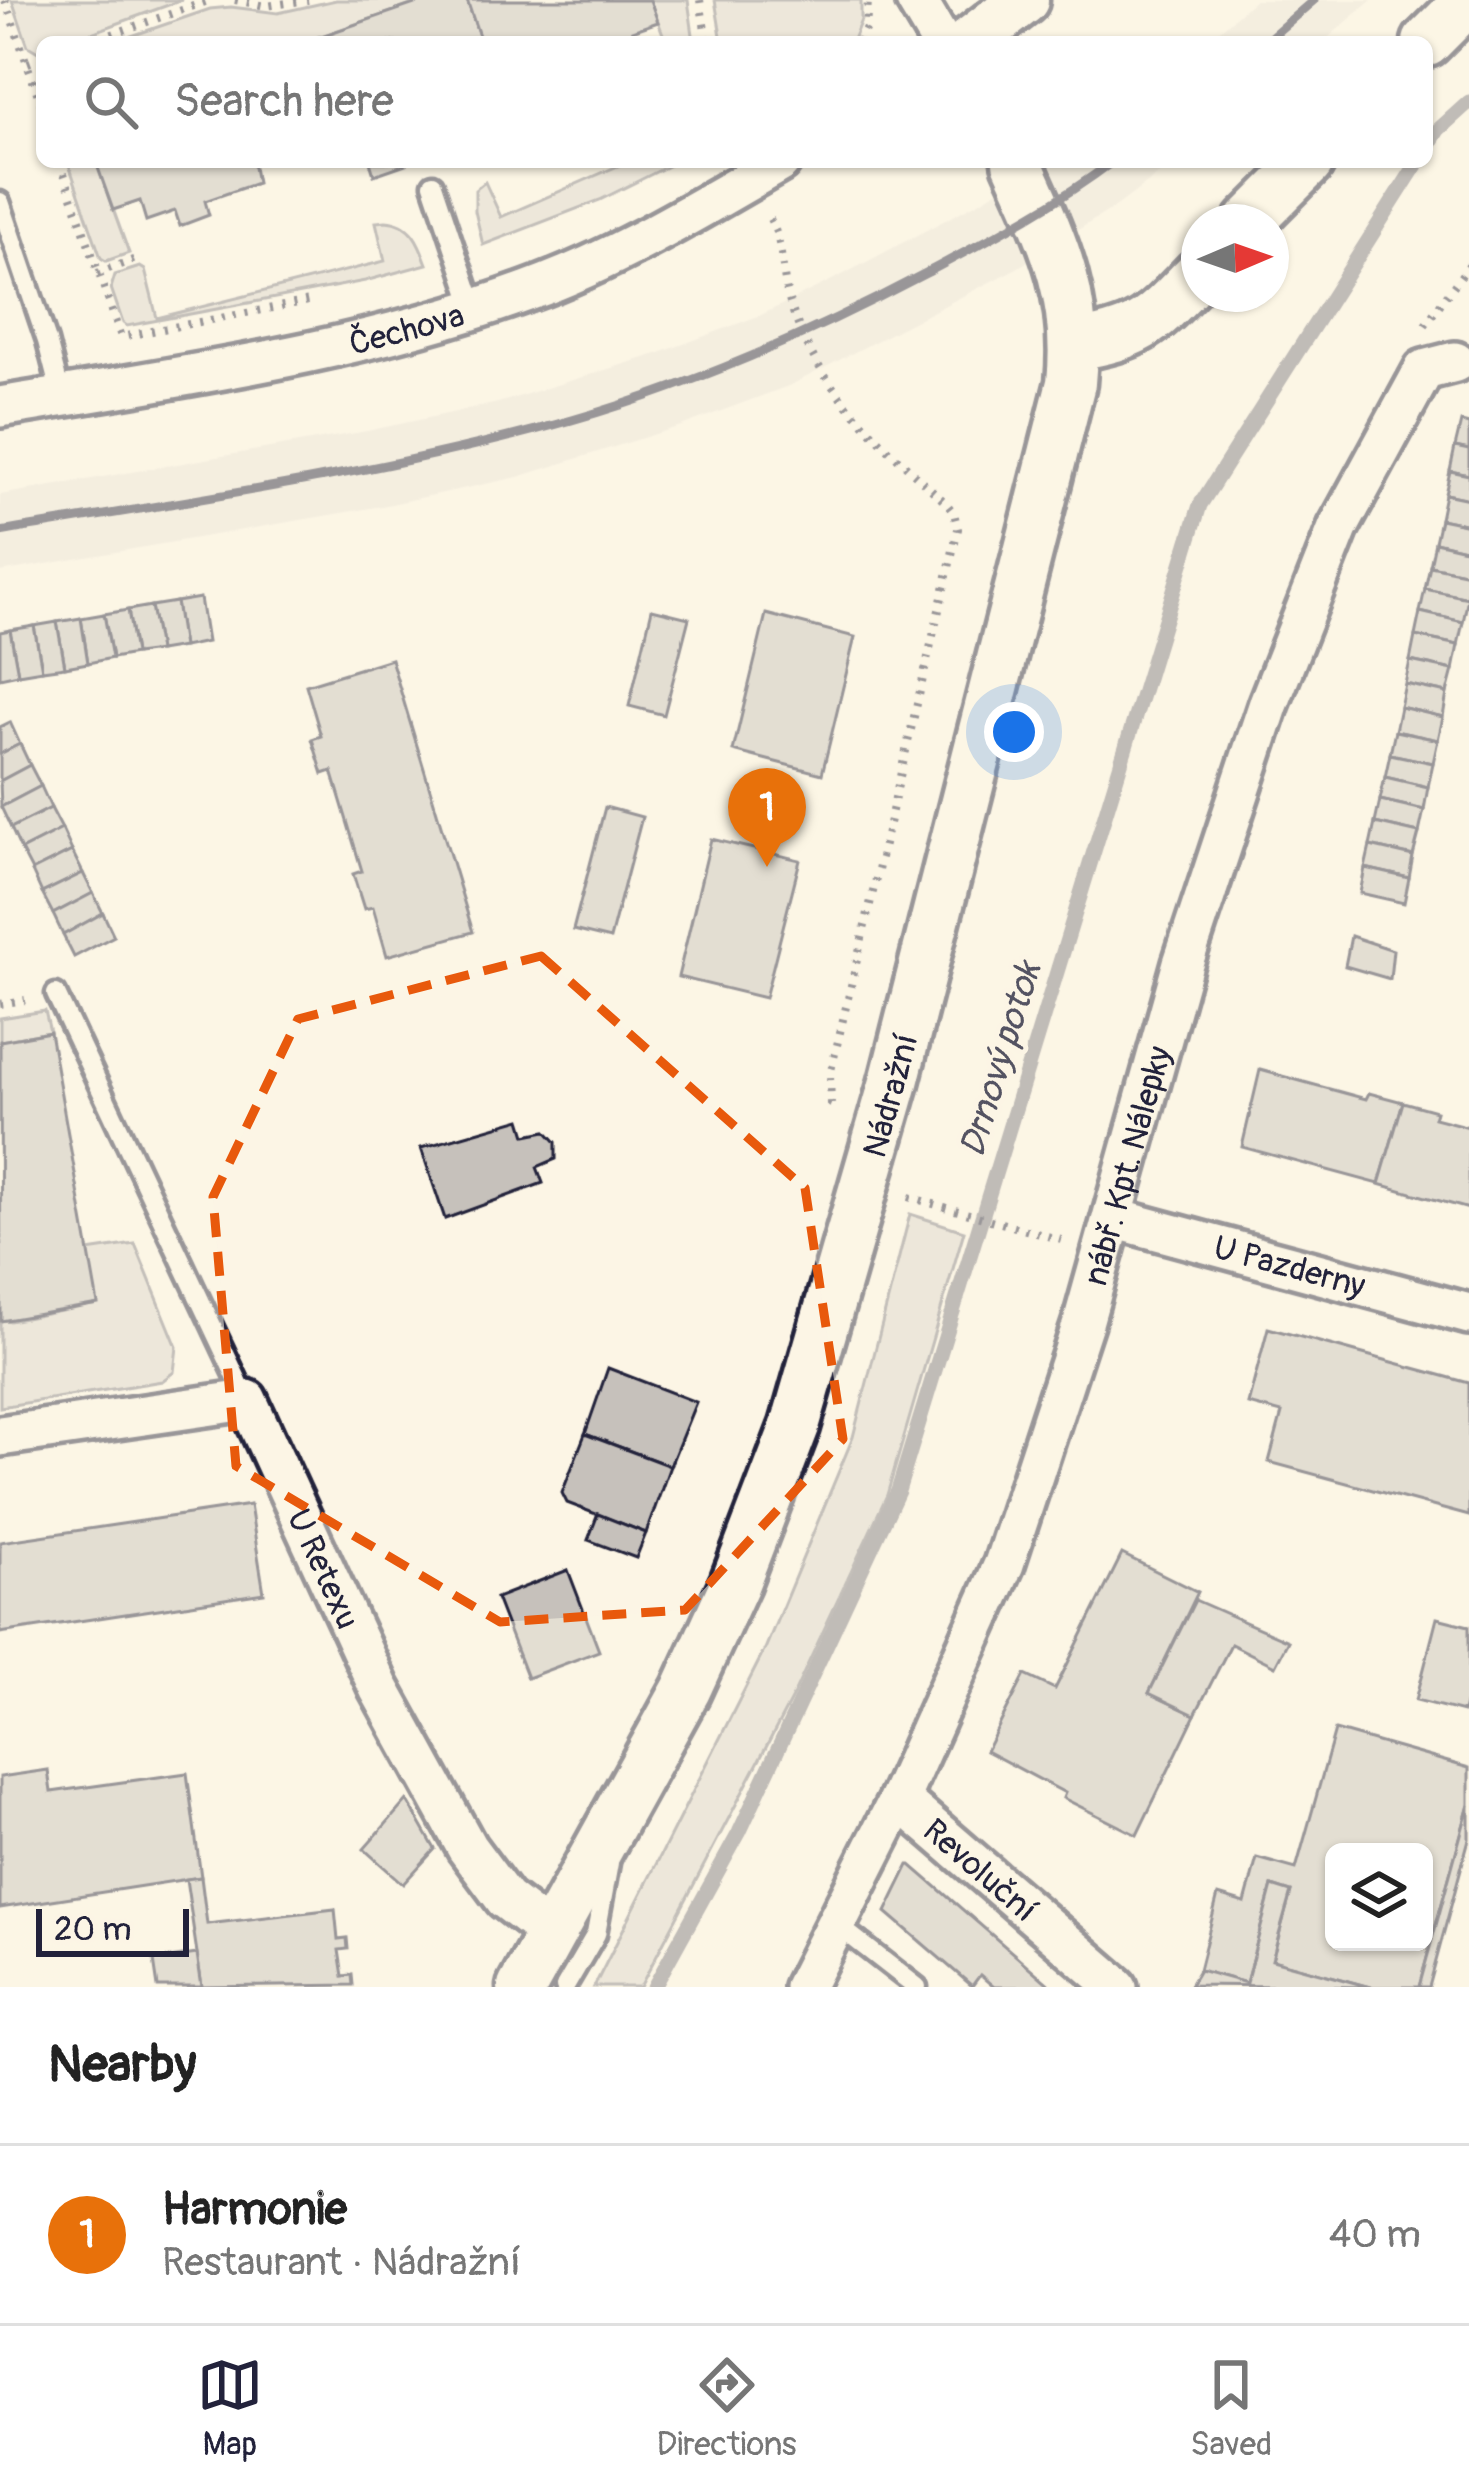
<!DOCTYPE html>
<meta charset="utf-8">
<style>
body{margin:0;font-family:Pangolin,sans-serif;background:#f2f2f2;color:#222}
.controls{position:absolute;right:36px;bottom:36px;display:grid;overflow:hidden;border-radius:18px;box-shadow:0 3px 9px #0004}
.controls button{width:108px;height:108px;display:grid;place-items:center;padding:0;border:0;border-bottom:3px solid #e0e0e0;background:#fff;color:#222;font:60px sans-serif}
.compass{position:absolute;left:1181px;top:204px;width:108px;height:108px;border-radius:50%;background:#fff;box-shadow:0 3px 9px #0004;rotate:88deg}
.scale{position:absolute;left:36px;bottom:30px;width:153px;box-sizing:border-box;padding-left:12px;border:6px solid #22223b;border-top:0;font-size:33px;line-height:42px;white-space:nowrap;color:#22223b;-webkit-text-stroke:9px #fcf5e5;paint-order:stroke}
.you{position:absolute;left:1014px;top:732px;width:42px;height:42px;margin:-30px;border:9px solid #fff;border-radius:50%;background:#1a73e8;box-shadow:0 0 0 18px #1a73e833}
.badge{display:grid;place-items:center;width:78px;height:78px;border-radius:50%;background:#22223b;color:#fff;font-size:39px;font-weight:700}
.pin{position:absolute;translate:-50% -99px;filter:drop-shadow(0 3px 6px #0008)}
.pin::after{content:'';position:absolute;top:63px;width:42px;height:36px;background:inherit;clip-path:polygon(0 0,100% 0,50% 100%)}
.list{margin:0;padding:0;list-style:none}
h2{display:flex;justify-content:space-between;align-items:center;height:156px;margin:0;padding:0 48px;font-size:51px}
h2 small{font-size:39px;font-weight:400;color:#767676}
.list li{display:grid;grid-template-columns:78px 1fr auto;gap:36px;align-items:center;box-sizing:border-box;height:180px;padding:0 48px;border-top:3px solid #e0e0e0}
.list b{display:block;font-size:45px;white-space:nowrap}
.list p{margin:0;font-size:39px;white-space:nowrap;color:#767676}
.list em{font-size:39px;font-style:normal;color:#767676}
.icon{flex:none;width:66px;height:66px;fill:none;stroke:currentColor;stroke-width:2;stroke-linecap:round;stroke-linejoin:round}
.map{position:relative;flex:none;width:1469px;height:1987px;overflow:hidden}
.search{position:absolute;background:#fff;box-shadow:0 3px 9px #0004;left:36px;right:36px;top:36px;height:132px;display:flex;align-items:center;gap:30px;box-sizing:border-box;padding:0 42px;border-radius:18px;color:#767676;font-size:45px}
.sheet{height:336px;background:#fff}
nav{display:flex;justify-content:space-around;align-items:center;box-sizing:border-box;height:168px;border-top:3px solid #e0e0e0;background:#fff;font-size:33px;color:#767676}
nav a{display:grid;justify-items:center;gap:6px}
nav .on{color:#22223b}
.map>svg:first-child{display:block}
.built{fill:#ece5d8}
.green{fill:#dcd6cc;stroke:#7f7c84;stroke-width:3}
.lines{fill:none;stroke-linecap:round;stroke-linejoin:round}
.stream{stroke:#78757e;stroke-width:15}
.building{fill:#c6c1bb;stroke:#22223b;stroke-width:3;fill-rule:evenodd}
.service-casing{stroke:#22223b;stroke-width:27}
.minor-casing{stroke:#22223b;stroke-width:48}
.tertiary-casing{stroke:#22223b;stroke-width:57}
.path{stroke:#22223b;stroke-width:8;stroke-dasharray:3 9;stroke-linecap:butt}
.service{stroke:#fcf5e5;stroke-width:18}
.minor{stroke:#fcf5e5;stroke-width:39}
.tertiary{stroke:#fcf5e5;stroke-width:48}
.rail{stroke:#22223b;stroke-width:9}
.marked{fill:none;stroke:#e8590c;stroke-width:9;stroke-dasharray:24 15;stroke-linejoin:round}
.labels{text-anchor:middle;stroke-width:10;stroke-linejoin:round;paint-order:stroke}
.street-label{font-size:33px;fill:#22223b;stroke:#fcf5e5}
.water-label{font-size:36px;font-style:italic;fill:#545362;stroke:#fcf5e5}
</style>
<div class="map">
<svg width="1469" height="1987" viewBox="0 0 1469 1987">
<rect width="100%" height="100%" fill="#fcf5e5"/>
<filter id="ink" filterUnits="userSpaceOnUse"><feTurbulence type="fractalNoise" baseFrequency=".00833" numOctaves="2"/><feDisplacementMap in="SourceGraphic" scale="24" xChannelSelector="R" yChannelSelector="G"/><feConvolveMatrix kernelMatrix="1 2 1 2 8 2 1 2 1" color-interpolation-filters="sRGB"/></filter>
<g filter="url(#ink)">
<!-- built -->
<g class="built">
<polygon points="1255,0 1372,0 1323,42 1206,42"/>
<polygon points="1044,162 1175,162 1118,205 1017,268 791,385 681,426 518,477 382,506 0,572 0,495 367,431 498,403 657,354 761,315 844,274 979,202"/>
</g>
<!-- green -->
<g class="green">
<polygon points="12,0 182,0 67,42 42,42 42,51 38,52 28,46"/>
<polygon points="336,0 426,0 304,42 114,42 210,9 231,7 278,13"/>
<polygon points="650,0 688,0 694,42 666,42"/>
<polygon points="715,0 861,0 861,20 852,42 722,42"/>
<polygon points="68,162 96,162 129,253 106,261 101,258"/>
<polygon points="627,162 676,162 600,200 483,245 475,211 475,190 485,182 501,217"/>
<path d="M386 221C412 223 419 242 427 264L365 281 127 326 123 323 111 288 115 275 140 267 145 270 157 318 385 261 376 222Z"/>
<polygon points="45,1011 50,1032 0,1041 0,1018"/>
<polygon points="910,1214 964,1231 887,1495 793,1696 640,1987 594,1987 765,1649 853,1437"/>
<polygon points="135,1244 177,1347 174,1372 162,1381 0,1407 0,1318 10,1321 97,1304 88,1251"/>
</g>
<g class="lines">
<!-- stream -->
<g class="stream">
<polyline points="1427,148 1438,130 1469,102"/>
<polyline points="654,1987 739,1833 898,1491 1200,505 1418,162"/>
</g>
</g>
<!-- building -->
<g class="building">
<polygon points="426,0 467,0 481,42 304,42"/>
<polygon points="467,0 650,0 658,22 632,31 636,42 481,42"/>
<polygon points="96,162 253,162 257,183 205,201 209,215 180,226 175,211 146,221 140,201 113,210"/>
<polygon points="370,162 406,162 406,164 374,175"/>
<polygon points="1461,422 1469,424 1469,450 1455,447"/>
<polygon points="1455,447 1469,450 1469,475 1450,471"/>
<polygon points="1450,471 1469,475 1469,499 1445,494"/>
<polygon points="1445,494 1469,499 1469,525 1440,519"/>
<polygon points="1440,519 1469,525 1469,550 1435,542"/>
<polygon points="1435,542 1469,550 1469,574 1430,566"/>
<polygon points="1430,566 1469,574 1468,598 1425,589"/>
<polygon points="1425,589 1468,598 1463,622 1420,612"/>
<polygon points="200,598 207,642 183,647 176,602"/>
<polygon points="176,602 183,647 159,651 151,606"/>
<polygon points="151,606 159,651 135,654 128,610"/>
<polygon points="652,609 689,618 664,715 629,706"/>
<polygon points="128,610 135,654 112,658 104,614"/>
<polygon points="1420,612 1463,622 1458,645 1415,636"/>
<polygon points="104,614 112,658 88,663 81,618"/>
<polygon points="766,614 855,637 822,774 733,751"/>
<polygon points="81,618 88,663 65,667 57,622"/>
<polygon points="57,622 65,667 42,670 34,626"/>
<polygon points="34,626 42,670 18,674 10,630"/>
<polygon points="10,630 18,674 0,678 0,632"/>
<polygon points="1415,636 1458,645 1453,670 1410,661"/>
<polygon points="391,659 473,932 387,956 373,907 364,909 353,874 362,871 332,771 323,774 312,739 321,736 306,685"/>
<polygon points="1410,661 1453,670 1447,693 1405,684"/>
<polygon points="1405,684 1447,693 1443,717 1400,707"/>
<polygon points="1400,707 1443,717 1438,740 1395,731"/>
<polygon points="10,722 20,744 0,754 0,727"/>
<polygon points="1395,731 1438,740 1433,763 1390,754"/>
<polygon points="20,744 30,765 0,781 0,754"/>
<polygon points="1390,754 1433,763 1428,787 1385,777"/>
<polygon points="30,765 41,786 1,807 0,781"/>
<polygon points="1385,777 1428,787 1424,810 1380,800"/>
<polygon points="41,786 51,808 11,828 1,807"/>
<polygon points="1380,800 1424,810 1419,833 1375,823"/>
<polygon points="605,807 642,817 610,939 573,930"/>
<polygon points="51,808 62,829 21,850 11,828"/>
<polygon points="1375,823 1419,833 1413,856 1370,846"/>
<polygon points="62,829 72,851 32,871 21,850"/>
<polygon points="711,839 800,860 765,998 678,977"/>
<polygon points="1370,846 1413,856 1409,878 1365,868"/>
<polygon points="72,851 83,873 42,893 32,871"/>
<polygon points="1365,868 1409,878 1404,903 1360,893"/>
<polygon points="83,873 93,893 53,914 42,893"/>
<polygon points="93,893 103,913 63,935 53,914"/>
<polygon points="103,913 114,936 74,957 63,935"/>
<polygon points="1351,936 1393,950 1390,979 1345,966"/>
<polygon points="50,1032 98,1304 1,1321 0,1041"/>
<polygon points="1260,1070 1366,1099 1369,1093 1403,1102 1379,1184 1242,1147"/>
<polygon points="1403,1102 1436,1111 1434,1118 1469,1127 1469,1209 1379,1184"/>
<polygon points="521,1119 526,1135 546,1131 556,1142 556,1159 537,1167 543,1183 445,1219 421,1148"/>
<polygon points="1268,1328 1469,1383 1469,1516 1269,1462 1282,1413 1248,1404"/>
<polygon points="608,1368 696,1402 670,1466 585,1434"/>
<polygon points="585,1434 670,1466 646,1533 567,1503 562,1493"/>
<polygon points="250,1505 264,1593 0,1633 0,1542"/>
<polygon points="598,1514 646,1533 636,1558 588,1540"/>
<polygon points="1122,1554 1198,1592 1149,1693 1195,1715 1137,1835 1063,1798 1065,1793 986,1751 1025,1675 1055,1689"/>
<polygon points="568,1570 599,1651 527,1678 496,1598"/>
<polygon points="1195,1600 1288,1641 1275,1666 1231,1644 1195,1715 1149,1693"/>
<polygon points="1437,1618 1469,1626 1469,1688 1463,1712 1416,1700"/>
<path d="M1335 1730 1469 1768V1805L1419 1987H1371L1272 1960 1291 1892 1272 1886 1246 1983 1199 1970 1218 1895 1245 1903 1257 1858 1296 1869ZM1334 1852H1424V1942H1334Z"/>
<polygon points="48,1770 51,1792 187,1773 201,1877 0,1908 0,1777"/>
<polygon points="407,1800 435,1849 403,1884 364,1849"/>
<polygon points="1469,1805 1469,1839 1429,1987 1419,1987"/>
<polygon points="909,1865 911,1865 1052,1987 994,1987 980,1975 972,1986 886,1912"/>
<polygon points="201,1877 207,1924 335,1909 338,1939 347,1938 348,1949 339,1950 343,1976 352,1975 353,1985 202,1987 186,1879"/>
<polygon points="1272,1886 1291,1892 1272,1960 1371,1987 1190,1985 1199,1970 1246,1983"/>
<polygon points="197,1954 202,1987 158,1987 154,1960"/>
</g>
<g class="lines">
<defs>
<g id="service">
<polyline points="433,184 474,307"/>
<polyline points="0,202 47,341 61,396"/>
<polyline points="56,994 247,1400"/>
<polyline points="836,1924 917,1987"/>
<polyline points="565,1987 596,1934 609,1863"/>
</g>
<g id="minor">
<polyline points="916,0 941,42"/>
<path id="s1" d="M0 407C176 377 359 353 528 291 617 259 699 209 780 162"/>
<path id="s2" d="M1113 1218 1469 1314"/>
<path id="s3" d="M0 1436 247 1400 379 1688 467 1848 505 1899 552 1935"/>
<path id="s4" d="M899 1799 1117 1987"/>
<path id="s5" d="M804 1987 899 1799 1004 1564 1083 1323 1183 963 1269 703 1338 528 1424 370 1455 362"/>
</g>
<g id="tertiary">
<polyline points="970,42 1024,0"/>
<polyline points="1427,42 1469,0"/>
<polyline points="1249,222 1309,162"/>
<path d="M1075 346C1145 334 1151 322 1199 273"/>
<path id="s6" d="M522 1987 686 1690 735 1583 795 1426 894 1082 1071 383C1080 295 1052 240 1017 162"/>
</g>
</defs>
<!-- service casing -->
<use href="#service" class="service-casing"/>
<!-- minor casing -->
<use href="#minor" class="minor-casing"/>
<!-- tertiary casing -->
<use href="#tertiary" class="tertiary-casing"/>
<!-- path -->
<g class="path">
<polyline points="5,0 42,107"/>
<polyline points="235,0 266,6 308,0"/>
<polyline points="700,0 707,42"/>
<polyline points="89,42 211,0"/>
<polyline points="859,42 866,28 868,1"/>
<polyline points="28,63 42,58"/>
<polyline points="60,162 121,337 309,301"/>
<path d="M770 219C784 244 781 273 789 300 816 389 880 442 946 503L954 513 958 529 830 1075 831 1104 836 1106"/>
<polyline points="97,273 136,259"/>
<polyline points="1425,325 1469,265"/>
<polyline points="0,1004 25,1000"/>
<polyline points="909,1197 1061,1240"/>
</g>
<!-- service -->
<use href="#service" class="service"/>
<!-- minor -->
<use href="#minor" class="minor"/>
<!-- tertiary -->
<use href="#tertiary" class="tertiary"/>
<!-- rail -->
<g class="rail">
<polyline points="1265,42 1314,0"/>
<path d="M0 532C191 500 385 473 572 420 694 385 812 333 924 274 988 240 1054 206 1112 162"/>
</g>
</g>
</g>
<!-- marked area -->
<path d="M0 0H1469V1987H0ZM541 956 805 1188 843 1439 685 1610 500 1622 236 1466 213 1197 298 1019Z" fill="#fcf5e5" fill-opacity=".55" fill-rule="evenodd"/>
<path class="marked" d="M541 956 805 1188 843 1439 685 1610 500 1622 236 1466 213 1197 298 1019Z"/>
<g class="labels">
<!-- street labels -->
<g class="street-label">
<text dy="12" stroke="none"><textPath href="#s1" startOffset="414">Čechova</textPath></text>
<text dy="12" stroke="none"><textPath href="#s6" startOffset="969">Nádražní</textPath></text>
<text dy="12" stroke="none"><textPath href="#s5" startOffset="885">nábř. Kpt. Nálepky</textPath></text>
<text dy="12" stroke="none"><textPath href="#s2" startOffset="183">U Pazderny</textPath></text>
<text dy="12" stroke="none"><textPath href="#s3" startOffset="435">U Retexu</textPath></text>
<text dy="12" stroke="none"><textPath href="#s4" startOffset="108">Revoluční</textPath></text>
</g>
<!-- water labels -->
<g class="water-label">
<text transform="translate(999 1059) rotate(-73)" y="13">Drnový potok</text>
</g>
</g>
</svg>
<div class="controls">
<button><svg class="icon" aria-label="layers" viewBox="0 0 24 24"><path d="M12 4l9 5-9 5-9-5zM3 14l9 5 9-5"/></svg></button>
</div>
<svg class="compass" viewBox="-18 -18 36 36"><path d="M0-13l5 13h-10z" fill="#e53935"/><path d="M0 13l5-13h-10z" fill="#767676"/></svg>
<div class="scale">20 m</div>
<div class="you"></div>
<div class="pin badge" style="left:767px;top:867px;background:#e8710a">1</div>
<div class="search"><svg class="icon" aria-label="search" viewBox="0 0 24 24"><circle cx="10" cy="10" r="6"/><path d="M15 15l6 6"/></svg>Search here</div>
</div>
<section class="sheet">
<h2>Nearby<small></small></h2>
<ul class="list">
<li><span class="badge" style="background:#e8710a">1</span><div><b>Harmonie</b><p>Restaurant · Nádražní</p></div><em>40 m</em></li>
</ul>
</section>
<nav>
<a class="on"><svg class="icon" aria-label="map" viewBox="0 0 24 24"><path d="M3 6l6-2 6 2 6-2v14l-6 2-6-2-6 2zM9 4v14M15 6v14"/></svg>Map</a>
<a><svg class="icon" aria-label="directions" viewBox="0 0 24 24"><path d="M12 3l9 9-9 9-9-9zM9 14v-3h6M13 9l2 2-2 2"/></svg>Directions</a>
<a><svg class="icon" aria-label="saved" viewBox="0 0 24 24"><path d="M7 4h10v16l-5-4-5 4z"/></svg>Saved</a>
</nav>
